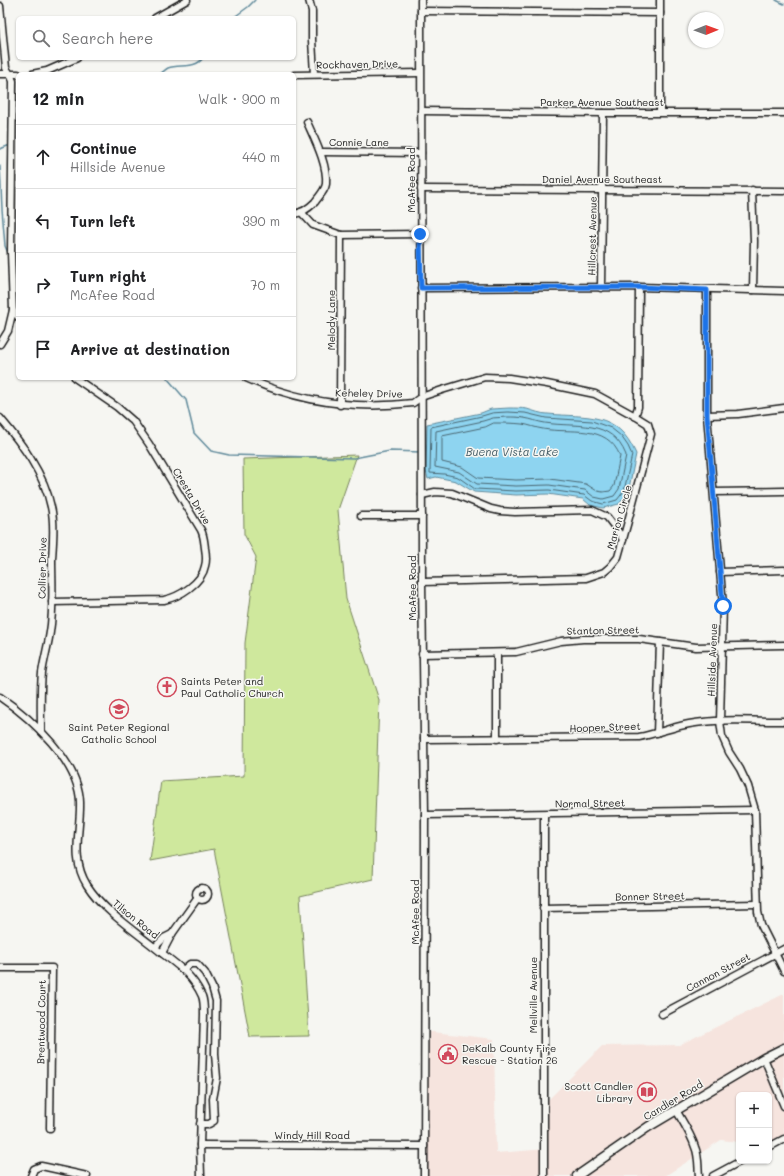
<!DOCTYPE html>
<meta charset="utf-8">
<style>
body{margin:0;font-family:Mali,sans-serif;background:#f2f2f2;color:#202124}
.controls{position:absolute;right:12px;bottom:12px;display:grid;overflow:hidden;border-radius:6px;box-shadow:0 1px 3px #0004}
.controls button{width:36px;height:36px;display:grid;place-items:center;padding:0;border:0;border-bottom:1px solid #e0e0e0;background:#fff;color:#202124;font:20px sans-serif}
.compass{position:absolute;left:688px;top:12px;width:36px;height:36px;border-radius:50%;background:#fff;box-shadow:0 1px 3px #0004;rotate:89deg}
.stop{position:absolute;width:12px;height:12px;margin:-9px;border:3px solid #1a73e8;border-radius:50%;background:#fff}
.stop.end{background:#1a73e8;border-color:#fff;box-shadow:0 1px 4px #0008}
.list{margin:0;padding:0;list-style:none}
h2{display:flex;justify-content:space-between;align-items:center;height:52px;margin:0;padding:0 16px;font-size:17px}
h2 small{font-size:13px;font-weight:400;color:#757577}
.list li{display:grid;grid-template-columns:26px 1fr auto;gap:12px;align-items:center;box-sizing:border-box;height:64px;padding:0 16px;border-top:1px solid #e0e0e0}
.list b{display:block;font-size:15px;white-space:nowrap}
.list p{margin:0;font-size:13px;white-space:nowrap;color:#757577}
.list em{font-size:13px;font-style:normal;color:#757577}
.icon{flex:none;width:22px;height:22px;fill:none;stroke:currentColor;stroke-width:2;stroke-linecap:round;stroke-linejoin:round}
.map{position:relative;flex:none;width:784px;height:1176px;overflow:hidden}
.search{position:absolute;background:#fff;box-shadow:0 1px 3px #0004;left:16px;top:16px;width:280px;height:44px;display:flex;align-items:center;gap:10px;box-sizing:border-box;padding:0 14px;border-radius:6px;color:#757577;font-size:15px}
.panel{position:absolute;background:#fff;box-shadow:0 1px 3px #0004;left:16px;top:72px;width:280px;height:308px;border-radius:6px}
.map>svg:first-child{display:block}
.built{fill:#f6e4de}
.green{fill:#cfe89d;stroke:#76825c}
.water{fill:#8ed4f0;stroke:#608a9b}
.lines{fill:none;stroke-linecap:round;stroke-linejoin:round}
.shore{stroke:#4a6671;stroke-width:1}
.stream{stroke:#608a9b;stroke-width:1.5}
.minor-casing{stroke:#1c1c1c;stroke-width:9}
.major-casing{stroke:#1c1c1c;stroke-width:11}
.minor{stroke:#f6f6f2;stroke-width:6}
.major{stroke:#f6f6f2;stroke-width:8}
.route{stroke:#1a73e8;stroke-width:5}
.labels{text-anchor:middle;stroke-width:3;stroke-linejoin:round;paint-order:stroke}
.street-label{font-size:10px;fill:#1c1c1c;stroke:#f6f6f2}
.poi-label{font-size:10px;fill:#1c1c1c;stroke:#f6f6f2;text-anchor:start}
.water-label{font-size:11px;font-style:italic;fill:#445c66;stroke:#f6f6f2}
</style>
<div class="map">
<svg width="784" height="1176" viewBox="0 0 784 1176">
<rect width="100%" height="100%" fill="#f6f6f2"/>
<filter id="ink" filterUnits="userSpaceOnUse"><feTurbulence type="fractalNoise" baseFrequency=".025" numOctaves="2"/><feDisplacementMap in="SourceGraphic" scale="8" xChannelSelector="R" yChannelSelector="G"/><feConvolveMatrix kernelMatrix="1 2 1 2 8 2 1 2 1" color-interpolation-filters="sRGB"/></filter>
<g filter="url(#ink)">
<!-- built -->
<polygon class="built" points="784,994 784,1137 769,1144 769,1095 739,1095 739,1142 721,1140 665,1176 423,1176 424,1031 494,1039 496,1153 547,1149 546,1102 602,1046 679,1045"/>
<!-- green -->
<polygon class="green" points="357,455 338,510 346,599 379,700 373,879 300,896 309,1036 250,1037 214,849 150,861 161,781 244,776 245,643 256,557 244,534 243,459"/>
<!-- water -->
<path class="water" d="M509 408C515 408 521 408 527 409 534 411 541 414 548 414 587 418 617 410 636 454L628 493 619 504 603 508 590 505 583 499 548 494 516 495 474 492 456 481 436 477 428 479 426 471 427 424 481 413 491 409Z"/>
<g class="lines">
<!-- shore -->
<g class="shore">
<polygon points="508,412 525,413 546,418 592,421 611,428 621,436 628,446 632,455 624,491 617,500 603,504 592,501 584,495 549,490 516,491 475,489 458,477 444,474 430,473 431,427 482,416 492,413"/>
<path d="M508 417C513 417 519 417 524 418 531 419 538 422 545 423 577 428 611 418 626 455L619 489 614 496 603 499 594 497 585 490 549 485 516 486 477 484 459 472 435 467 436 431 483 421 493 418Z"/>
<path d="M494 423C503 423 513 423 522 424 529 425 536 428 543 429 570 434 607 423 620 456L614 486 610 491 603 492 597 491 586 484 550 479 516 480 478 478 462 467 442 462V436L485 427Z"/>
</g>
<!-- stream -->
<g class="stream">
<polyline points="776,0 784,4"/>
<polyline points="233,18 248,7 255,0"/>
<path d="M160 74C163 72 166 69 168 68 180 64 195 69 203 58"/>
<polyline points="0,149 10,145"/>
<polyline points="0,166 2,209 5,246 8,253"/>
<polyline points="14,263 18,267"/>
<polyline points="167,378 186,400 194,433 211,451 229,455 354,458 390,451 421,452"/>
</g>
<defs>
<g id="minor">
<polyline points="309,0 312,11 312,40 314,74"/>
<polyline points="421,0 422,582 425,815 424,1176"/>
<polyline points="660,0 660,112"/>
<polyline points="0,6 6,68 10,74 18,74"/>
<polyline points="421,11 660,13"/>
<polyline points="155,18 187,0"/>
<polyline points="0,74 10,74 13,81 11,252 13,310 8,331 0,344"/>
<polyline points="32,74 47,71 77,58"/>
<polyline points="294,75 420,73"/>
<polyline points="421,111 603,113 784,113"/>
<polyline points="321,152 421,153"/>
<polyline points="421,189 784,191"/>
<polyline points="752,190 754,241 753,290"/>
<polyline points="301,212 313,225 341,235 420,234"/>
<path d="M294 214C303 213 309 208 315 202 319 196 325 191 326 184 328 165 314 138 307 122"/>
<polyline points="421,288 639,287 784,291"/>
<polyline points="601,288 603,113"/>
<polyline points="707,289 707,415 723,606 720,721 722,736 729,752 740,769 748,786 755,810 758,912 761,925 784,971"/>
<polyline points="13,310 18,317"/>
<path d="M246 378C299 402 355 410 413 403L421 397 442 390 485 377 509 378 547 384 595 394 635 416"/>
<polyline points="340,405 341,235"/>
<polyline points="707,415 738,414 784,408"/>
<path d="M0 418C22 444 44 473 51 507 55 523 53 542 52 559 52 583 54 608 50 632 48 646 44 659 42 673 40 692 41 712 41 731"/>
<polyline points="714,492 784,491"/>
<polyline points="422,495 435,492 452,493 491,509 500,511 515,512 592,510 607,517 620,534 623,540"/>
<polyline points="361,516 422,516"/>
<polyline points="720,572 784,570"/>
<polyline points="422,582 586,578 604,572 610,567 618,557 627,525 651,434 648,424 635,416 638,407 639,287"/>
<path d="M52 602 164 600C179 597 202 583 205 566 207 560 206 554 205 548 204 541 204 536 201 530L149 444 133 421 117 407 75 378"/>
<polyline points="422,654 516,652 561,641 583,639 639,639 696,647 784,645"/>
<path d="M0 697C31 718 79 762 80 802 81 831 70 858 87 885 104 912 139 934 163 954 179 966 193 976 202 996 204 1001 204 1008 204 1014L200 1145 201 1176"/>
<polyline points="657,733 660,642"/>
<path d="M424 739 639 737C656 734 672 727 689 724 720 718 753 721 784 721"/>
<polyline points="497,739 497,653"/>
<polyline points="544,814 544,1176"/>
<polyline points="425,815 755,810"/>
<circle cx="202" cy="894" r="6"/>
<polyline points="543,908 757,904"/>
<polyline points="155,947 164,938 172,934"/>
<polyline points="162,953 172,934 197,899"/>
<polyline points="0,968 52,968 50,1128"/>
<polyline points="183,970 190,964 197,964 205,973 212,987 216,1001 215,1054 217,1078 213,1099 214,1121 209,1124 200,1124"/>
<polyline points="662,1014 784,949"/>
<polyline points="764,1058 784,1106"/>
<path d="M676 1110C683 1122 691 1134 695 1147 699 1156 698 1167 699 1176"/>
<polyline points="200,1145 424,1146"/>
<polyline points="769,1147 784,1139"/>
<polyline points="31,1176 34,1169 41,1166 46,1167 87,1176"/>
<polyline points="713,1176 741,1161"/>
</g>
<polyline id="major" points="577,1176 648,1127 764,1058 784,1048"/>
</defs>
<!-- minor casing -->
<use href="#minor" class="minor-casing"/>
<!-- major casing -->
<use href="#major" class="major-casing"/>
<!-- minor -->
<use href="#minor" class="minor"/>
<!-- major -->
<use href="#major" class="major"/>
</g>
</g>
<g class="lines" filter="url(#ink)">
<!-- route -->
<polyline class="route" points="420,234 421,288 639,287 707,290 707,415 723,606"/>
</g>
<!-- icons -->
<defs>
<symbol id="church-ring" viewBox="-11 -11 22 22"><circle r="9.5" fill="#f6f6f2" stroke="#d1495b" stroke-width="1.5"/><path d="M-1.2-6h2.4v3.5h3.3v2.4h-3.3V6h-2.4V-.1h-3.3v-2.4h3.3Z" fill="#d1495b"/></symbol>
<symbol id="school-ring" viewBox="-11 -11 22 22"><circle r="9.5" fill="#f6f6f2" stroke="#d1495b" stroke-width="1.5"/><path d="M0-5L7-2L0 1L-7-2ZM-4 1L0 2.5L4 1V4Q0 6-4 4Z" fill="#d1495b"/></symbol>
<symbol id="civic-ring" viewBox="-11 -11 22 22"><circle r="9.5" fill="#f6f6f2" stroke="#d1495b" stroke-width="1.5"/><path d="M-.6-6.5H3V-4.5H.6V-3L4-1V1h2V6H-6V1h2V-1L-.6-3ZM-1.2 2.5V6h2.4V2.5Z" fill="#d1495b"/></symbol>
<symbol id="library-ring" viewBox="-11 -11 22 22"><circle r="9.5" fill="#f6f6f2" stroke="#d1495b" stroke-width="1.5"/><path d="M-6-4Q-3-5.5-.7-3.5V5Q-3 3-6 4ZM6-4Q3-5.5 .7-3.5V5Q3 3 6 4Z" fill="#d1495b"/></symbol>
</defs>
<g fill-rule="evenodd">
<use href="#church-ring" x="156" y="676" width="22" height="22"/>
<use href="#school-ring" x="108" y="698" width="22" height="22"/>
<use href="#civic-ring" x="437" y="1043" width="22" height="22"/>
<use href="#library-ring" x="636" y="1081" width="22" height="22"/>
</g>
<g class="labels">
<!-- street labels -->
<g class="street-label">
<text transform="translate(357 64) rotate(-1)" y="4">Rockhaven Drive</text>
<text x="602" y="106">Parker Avenue Southeast</text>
<text x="359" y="146">Connie Lane</text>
<text x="602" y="183">Daniel Avenue Southeast</text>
<text transform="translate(411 180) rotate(-90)" y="4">McAfee Road</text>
<text transform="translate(592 236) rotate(-89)" y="4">Hillcrest Avenue</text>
<text transform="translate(331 320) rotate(-90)" y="4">Melody Lane</text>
<text transform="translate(369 393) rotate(1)" y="4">Keheley Drive</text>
<text transform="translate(192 496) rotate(59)" y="4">Cresta Drive</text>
<text transform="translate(619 517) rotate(-74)" y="4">Marion Circle</text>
<text transform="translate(42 568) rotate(-89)" y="4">Collier Drive</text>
<text transform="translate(412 588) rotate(-90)" y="4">McAfee Road</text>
<text transform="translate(603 630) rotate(-1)" y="4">Stanton Street</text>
<text transform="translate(712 660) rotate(-88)" y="4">Hillside Avenue</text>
<text transform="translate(605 727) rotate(-2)" y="4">Hooper Street</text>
<text transform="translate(590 803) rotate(-1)" y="4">Normal Street</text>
<text transform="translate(650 896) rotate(-1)" y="4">Bonner Street</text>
<text transform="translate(415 912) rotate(-90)" y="4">McAfee Road</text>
<text transform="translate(136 919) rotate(39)" y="4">Tilson Road</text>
<text transform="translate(718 972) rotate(-28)" y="4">Cannon Street</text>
<text transform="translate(533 995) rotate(-90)" y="4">Mellville Avenue</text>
<text transform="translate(41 1022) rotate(-89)" y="4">Brentwood Court</text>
<text transform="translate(673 1100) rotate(-31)" y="4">Candler Road</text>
<text x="312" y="1139">Windy Hill Road</text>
</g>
<!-- poi labels -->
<g class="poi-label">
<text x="181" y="685">Saints Peter and<tspan x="181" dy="12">Paul Catholic Church</tspan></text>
<text x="119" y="731" text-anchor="middle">Saint Peter Regional<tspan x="119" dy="12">Catholic School</tspan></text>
<text x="462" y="1052">DeKalb County Fire<tspan x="462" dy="12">Rescue - Station 26</tspan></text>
<text x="633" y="1090" text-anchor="end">Scott Candler<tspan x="633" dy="12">Library</tspan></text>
</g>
<!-- water labels -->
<g class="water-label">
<text x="512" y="456">Buena Vista Lake</text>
</g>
</g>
</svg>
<div class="controls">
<button>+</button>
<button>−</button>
</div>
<svg class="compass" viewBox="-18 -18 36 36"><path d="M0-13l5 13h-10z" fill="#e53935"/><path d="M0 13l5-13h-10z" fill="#757577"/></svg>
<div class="stop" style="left:723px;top:606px"></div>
<div class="stop end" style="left:420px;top:234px"></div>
<div class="search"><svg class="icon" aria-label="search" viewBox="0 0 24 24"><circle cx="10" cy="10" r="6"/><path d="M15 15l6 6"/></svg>Search here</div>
<section class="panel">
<h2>12 min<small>Walk · 900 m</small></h2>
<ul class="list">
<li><svg class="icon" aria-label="ahead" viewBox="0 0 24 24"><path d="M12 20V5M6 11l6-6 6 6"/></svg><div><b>Continue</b><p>Hillside Avenue</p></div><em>440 m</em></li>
<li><svg class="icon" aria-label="left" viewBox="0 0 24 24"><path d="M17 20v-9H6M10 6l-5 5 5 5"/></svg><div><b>Turn left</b></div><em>390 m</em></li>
<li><svg class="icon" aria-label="right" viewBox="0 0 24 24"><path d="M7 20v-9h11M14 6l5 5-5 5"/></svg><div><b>Turn right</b><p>McAfee Road</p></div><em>70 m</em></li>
<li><svg class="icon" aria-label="arrive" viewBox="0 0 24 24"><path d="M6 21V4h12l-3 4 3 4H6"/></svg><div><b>Arrive at destination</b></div></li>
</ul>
</section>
</div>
